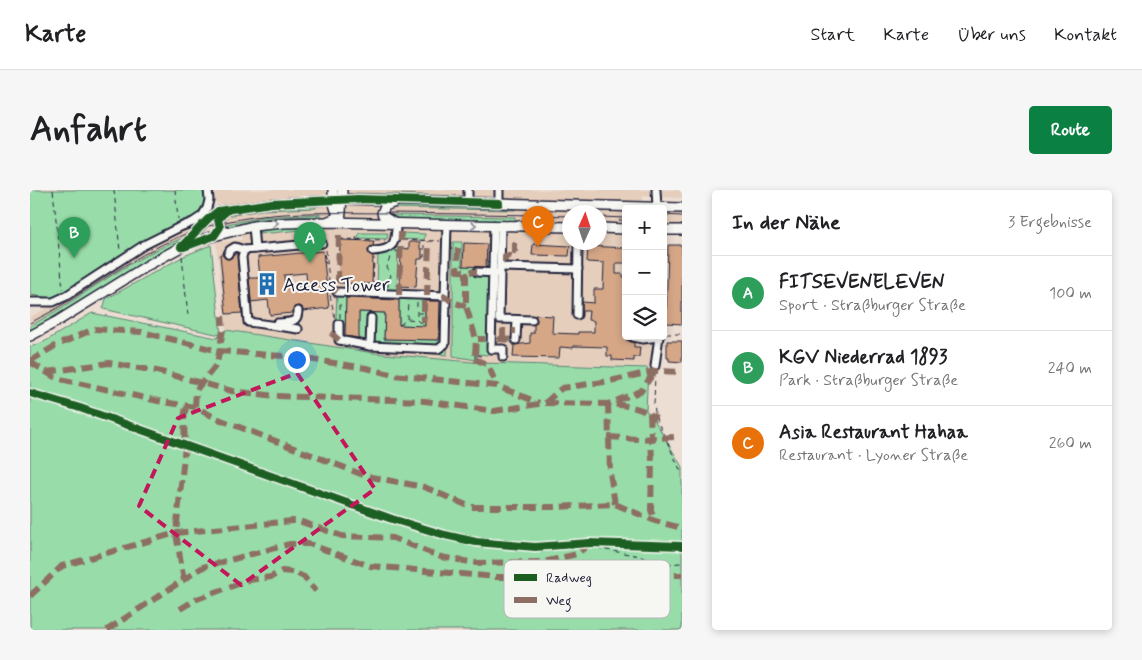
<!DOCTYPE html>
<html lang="de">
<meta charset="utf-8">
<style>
body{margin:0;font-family:Mynerve,sans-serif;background:#f6f6f6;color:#202124}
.controls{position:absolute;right:15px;top:15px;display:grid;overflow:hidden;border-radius:5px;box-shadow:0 2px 8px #0003}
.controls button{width:45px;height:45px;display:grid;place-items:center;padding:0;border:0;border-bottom:1px solid #e0e0e0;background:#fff;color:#202124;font:25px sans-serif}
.compass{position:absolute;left:532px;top:15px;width:45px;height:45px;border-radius:50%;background:#fff;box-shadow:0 2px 8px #0003;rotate:3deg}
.you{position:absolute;left:266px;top:169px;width:18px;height:18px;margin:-12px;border:4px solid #fff;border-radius:50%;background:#1a73e8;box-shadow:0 0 0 8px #1a73e833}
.badge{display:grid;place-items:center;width:32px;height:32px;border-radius:50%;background:#0b8043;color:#fff;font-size:16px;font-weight:700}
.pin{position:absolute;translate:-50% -41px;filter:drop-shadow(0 1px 2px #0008)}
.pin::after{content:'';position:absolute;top:26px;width:18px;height:15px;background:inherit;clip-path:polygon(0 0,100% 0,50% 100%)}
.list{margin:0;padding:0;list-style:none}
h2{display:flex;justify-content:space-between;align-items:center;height:65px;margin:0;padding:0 20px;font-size:21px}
h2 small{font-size:16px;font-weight:400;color:#757577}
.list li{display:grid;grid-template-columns:32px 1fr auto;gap:15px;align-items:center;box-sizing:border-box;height:75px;padding:0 20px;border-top:1px solid #e0e0e0}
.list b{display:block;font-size:19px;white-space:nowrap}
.list p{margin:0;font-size:16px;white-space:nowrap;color:#757577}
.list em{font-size:16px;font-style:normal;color:#757577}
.icon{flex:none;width:28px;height:28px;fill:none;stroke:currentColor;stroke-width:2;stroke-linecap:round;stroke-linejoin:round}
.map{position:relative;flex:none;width:652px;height:440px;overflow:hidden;border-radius:5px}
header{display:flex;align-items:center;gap:30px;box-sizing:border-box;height:70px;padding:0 25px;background:#fff;border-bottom:1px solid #e0e0e0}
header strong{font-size:24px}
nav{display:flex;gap:28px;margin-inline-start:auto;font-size:18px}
.intro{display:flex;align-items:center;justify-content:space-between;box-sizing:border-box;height:120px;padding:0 30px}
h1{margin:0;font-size:35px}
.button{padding:12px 22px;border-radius:5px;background:#0b8043;color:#fff;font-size:18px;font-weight:700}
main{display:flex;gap:30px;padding:0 30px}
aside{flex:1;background:#fff;border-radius:5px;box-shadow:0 2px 8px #0003}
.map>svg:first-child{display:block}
.built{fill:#e5cebc;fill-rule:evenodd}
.green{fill:#98dda9;stroke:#5d8072;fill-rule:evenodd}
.building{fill:#d5a787;stroke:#22223b;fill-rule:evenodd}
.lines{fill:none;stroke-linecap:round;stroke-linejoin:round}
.minor-casing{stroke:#22223b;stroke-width:11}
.major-casing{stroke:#22223b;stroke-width:12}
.path{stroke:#22223b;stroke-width:1;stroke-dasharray:5 4;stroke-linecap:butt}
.minor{stroke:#f6f6f2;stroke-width:7}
.major{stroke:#f6f6f2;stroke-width:9}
.tram{stroke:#22223b;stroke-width:1}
.quiet{stroke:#8d6e63;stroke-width:6;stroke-dasharray:12 6;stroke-linecap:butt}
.cycleway-casing{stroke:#f6f6f2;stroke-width:11}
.cycleway{stroke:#1b5e20;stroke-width:8}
.oneway{stroke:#9797a0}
.marked{fill:none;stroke:#c2185b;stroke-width:4;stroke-dasharray:10 6;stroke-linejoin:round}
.labels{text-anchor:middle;stroke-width:4;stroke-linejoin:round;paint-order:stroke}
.poi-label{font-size:19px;fill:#22223b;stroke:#f6f6f2;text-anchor:start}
.key{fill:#f6f6f2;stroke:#b6b6bb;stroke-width:1}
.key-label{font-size:14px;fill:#22223b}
</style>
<header>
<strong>Karte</strong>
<nav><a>Start</a><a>Karte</a><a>Über uns</a><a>Kontakt</a></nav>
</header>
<div class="intro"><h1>Anfahrt</h1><a class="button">Route</a></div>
<main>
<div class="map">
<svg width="652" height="440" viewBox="0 0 652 440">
<rect width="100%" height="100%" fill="#ecded2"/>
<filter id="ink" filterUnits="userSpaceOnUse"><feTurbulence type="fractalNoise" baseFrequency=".02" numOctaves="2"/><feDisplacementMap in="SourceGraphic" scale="10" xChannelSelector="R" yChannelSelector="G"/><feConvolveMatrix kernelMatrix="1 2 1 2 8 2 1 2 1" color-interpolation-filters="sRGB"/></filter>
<g filter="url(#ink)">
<!-- built -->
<g class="built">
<path d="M183 0H652V8L615 6 612 7V19H596V146H622L621 177 452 173 344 163 196 140 186 52 212 50 209 34 197 38 190 34 193 26 208 23 207 14 192 15 186 13 184 10ZM540 22H570V52H540Z"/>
<polygon points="633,20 652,21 652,37 633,36"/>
<polygon points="171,33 161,45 0,142 0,127 27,113 113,59 150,40"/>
</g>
<!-- green -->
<g class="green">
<path d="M0 0H175C177 20 169 31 148 32L23 108 0 105Z"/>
<polygon points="326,3 433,6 433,8 325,5"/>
<polygon points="286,15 286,18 232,20 192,27 232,19"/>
<polygon points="419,15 485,16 485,20 357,18 361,16 407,17"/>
<path d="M290 24V27C258 26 228 27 197 38L192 35 233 27Z"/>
<polygon points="355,25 485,27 485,33 360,29"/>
<polygon points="262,37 294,38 229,44 231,39"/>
<polygon points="329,43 358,43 357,49 328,48"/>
<polygon points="371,43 395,44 394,50 371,49"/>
<path d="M161 45 152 52 0 142V136C54 107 103 65 161 45Z"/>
<polygon points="459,46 461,46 458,165 447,164 446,170 423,166 423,52 432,52 432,76 458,77"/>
<polygon points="181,55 191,145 196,140 344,163 452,173 618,178 616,221 622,226 652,277 652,440 0,440 0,157 14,152 62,123 187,148 190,145 73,119 76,109 154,66"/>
<polygon points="363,58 368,58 367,100 347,99 348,63"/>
<path d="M307 104 419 110 417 165 340 159 305 152ZM316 107 369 109V135L395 136V110H410L409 150 354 149 355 123 329 122 328 148H315Z"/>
</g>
<!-- building -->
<g class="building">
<polygon points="310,50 344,51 343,56 340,57 338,61 339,64 343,66 342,94 309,93"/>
<polygon points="379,52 390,52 390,59 392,59 392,69 388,69 386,97 370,96 371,58 379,59"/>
<polygon points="434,53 457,54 456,77 433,76"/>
<polygon points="503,54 540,56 539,66 502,65"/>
<polygon points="638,55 652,55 652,134 636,133"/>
<polygon points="558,56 596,58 596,73 586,73 586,84 593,84 593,87 596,87 596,150 604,153 604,157 610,157 609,167 604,167 604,171 582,170 582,166 577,166 577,157 544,156 543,158 530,157 529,168 483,167 484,155 500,153 500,143 504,143 504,135 507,131 505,125 523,126 522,143 548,144 548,142 564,142 564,131 558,130 559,121 552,121 552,112 564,113 564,99 573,99 574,73 557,72"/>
<path d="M293 61 299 118 273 121 272 117 268 116 264 117 262 123 240 125 238 110 221 112 219 88H230L228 67ZM276 83 277 96 255 98 254 85Z"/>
<polygon points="207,63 212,123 196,124 190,65 193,65 195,68 199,69"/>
<polygon points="316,108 369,110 369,135 395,136 395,111 410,111 409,150 354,149 355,123 329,122 329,148 315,146"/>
<polygon points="637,151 652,151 652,172 639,171 639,168 637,168"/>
</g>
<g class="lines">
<defs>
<g id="minor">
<polyline points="438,0 438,12"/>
<polyline points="469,0 469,13"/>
<polyline points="626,0 627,17"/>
<polyline points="198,20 192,25 188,31 191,39 198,42"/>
<polyline points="464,35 461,159 473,159 473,167"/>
<polyline points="223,36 225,59 214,60 212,67 218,132 268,139"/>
<polyline points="471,36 469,129 502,130"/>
<polyline points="154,55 178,29 188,21 242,13 308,10"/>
<polyline points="225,59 292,53"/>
<path d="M343 61C365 60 366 52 366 34"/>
<polyline points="198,64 200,60 205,57 214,60"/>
<polyline points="470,77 548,79"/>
<polyline points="447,82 467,83"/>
<polyline points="307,102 415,106 417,35"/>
<polyline points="0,112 23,112 34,107 114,55 150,37 163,32 172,26 177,18 179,10 178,0"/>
<polyline points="547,125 548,52"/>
<path d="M247 133C257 132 268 134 268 121"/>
<polyline points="309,134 309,150 340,156 408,159 415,154 416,110"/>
<polyline points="603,147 613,149 629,147"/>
<polyline points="486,150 487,130"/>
<polyline points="340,156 341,128"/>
<polyline points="625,176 629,146"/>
</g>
<g id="major">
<path d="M303 0C303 11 304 20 311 28"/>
<polyline points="312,9 652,18"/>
<polyline points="299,31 306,28 311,23 312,0"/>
<polyline points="364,33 354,27 352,23 355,16 365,12"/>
<polyline points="570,38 596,39"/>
<polyline points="633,40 652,40"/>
<polyline points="0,146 26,132 118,75 151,57 184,46 223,36 254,33 296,32 540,37"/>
</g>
</defs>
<!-- minor casing -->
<use href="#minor" class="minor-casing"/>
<!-- major casing -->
<use href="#major" class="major-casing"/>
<!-- path -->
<g class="path">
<polyline points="23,0 33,99"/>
<polyline points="84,0 90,61"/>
<polyline points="145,0 148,29"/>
<polyline points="589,30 596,31"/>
<polyline points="309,49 355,50"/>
<polyline points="372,50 410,51"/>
<polyline points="326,51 327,41"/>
<polyline points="484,53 484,51"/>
<polyline points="296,60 300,101"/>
<polyline points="365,61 370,62"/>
<polyline points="486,61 489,61"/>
<polyline points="294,64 295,68 296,68"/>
<polyline points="152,66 158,126"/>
<polyline points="392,67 394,67 394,52"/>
<polyline points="294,70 297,75"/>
<polyline points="227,87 229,88"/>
<polyline points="296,92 297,96 299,96"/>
<polyline points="343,97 344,68"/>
<polyline points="358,97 358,91 361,86 357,77 361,64"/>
<polyline points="300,105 305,128"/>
<polyline points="387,112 387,130 393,136"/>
<polyline points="388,123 395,123"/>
<polyline points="310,128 310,110"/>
<polyline points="378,129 386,130"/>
<polyline points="370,135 377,129 378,111"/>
<polyline points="636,144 652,144"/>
<polyline points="447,165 451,166"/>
<polyline points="445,169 445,165"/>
<polyline points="625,182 624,215 626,228 652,284"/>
<polyline points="559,353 571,359 610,366 617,370 635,374 652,373"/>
</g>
<!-- minor -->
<use href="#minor" class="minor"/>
<!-- major -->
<use href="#major" class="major"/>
<!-- tram -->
<g class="tram">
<polyline points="633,25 652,26"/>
<polyline points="570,27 596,28"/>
<path d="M0 133C52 107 99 67 153 45 220 18 292 23 362 23 421 24 480 24 540 26"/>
</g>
<!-- quiet -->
<g class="quiet">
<polyline points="484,53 484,61 486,61"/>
<polyline points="428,58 427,81 447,82"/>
<polyline points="475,72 475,66 485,66"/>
<polyline points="436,82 436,116 446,149"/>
<polyline points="308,93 309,40"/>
<polyline points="299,96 307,102"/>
<polyline points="327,102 328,94"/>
<polyline points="369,105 371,42"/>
<polyline points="397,106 399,51"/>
<polyline points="416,110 415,106 422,112 436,116"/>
<polyline points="394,121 394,111"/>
<polyline points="393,133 394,126"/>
<polyline points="301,143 309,150"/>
<polyline points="468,149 486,150"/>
<polyline points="473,150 473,141 486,141"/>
<polyline points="445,165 446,149 455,149"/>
<polyline points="445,169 458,175 467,196"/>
<polyline points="0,171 25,156 64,139 112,142 189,161 265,167 336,178 364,185 467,196 509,213"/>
<polyline points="0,172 26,188 128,211 165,217 186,228 336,286 394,297 441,317 525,317 585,314 625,331 652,338"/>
<polyline points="17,182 79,173 127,181 202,201 246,206 395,211 464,221 515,213 532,198 580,191 625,181 652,182"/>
<polyline points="515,213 578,214 611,201 625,181"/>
<polyline points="165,217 166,200 187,174 193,140 192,126"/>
<polyline points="620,223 622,271 621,320 625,331"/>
<polyline points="578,247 608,249 646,247"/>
<path d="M585 314 580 283 578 214C595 215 611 217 626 228"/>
<polyline points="154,391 146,343 155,256 154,229 156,216"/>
<polyline points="0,406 32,376 146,343 262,331 269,331 312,346 363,348 411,367 446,373 514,372 547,364 559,354"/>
<polyline points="150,419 167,409 219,390 241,387 252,381 263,382 274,387 286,401"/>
<polyline points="77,440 173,377 260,354 279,354 340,376 466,387 652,385"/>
</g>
<defs>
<g id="cycleway">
<polyline points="151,57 178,29 188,21 242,13 328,9 469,13"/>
<polyline points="154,57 184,46 190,37 188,30 192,25 198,20"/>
<polyline points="0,203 50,218 362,329 415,345 446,352 505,357 559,353 652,356"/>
</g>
</defs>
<!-- cycleway casing -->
<use href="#cycleway" class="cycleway-casing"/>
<!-- cycleway -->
<use href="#cycleway" class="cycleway"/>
</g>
<!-- one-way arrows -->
<defs><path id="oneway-chevron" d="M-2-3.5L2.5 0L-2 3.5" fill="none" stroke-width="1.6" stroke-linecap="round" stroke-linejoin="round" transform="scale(1.25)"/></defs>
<g class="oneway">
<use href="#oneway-chevron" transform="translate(245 33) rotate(-4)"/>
<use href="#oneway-chevron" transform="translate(443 35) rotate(1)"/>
</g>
</g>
<!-- marked area -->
<path class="marked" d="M267 183 345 299 211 395 109 316 148 228Z"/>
<!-- icons -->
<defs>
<symbol id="building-bare" viewBox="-9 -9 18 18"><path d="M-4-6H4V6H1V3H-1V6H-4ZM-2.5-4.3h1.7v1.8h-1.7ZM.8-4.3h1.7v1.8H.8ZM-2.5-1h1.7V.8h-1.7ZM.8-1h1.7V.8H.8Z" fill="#1f6fb2" stroke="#f6f6f2" stroke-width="2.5" paint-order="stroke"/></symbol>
</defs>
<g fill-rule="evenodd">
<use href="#building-bare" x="221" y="78" width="32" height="32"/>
</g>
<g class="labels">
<!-- poi labels -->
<g class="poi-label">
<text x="253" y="101">Access Tower</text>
</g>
</g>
<!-- legend -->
<rect x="474" y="370" width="166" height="58" rx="8" class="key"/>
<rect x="484" y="384" width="23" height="7" fill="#1b5e20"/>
<rect x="484" y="407" width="23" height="6" fill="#8d6e63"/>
<g class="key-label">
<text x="516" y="392">Radweg</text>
<text x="516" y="415">Weg</text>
</g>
</svg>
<div class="controls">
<button>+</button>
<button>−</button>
<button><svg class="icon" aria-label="layers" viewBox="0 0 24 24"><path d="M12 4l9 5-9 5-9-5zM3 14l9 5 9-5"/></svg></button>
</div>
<svg class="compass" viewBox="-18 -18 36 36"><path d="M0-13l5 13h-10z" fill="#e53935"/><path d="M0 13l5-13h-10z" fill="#757577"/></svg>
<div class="you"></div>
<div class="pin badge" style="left:280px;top:73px;background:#2e9e5b">A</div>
<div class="pin badge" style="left:44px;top:68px;background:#2e9e5b">B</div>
<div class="pin badge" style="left:508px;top:57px;background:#e8710a">C</div>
</div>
<aside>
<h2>In der Nähe<small>3 Ergebnisse</small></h2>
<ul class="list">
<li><span class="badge" style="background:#2e9e5b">A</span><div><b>FITSEVENELEVEN</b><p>Sport · Straßburger Straße</p></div><em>100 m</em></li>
<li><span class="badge" style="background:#2e9e5b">B</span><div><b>KGV Niederrad 1893</b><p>Park · Straßburger Straße</p></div><em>240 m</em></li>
<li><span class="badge" style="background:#e8710a">C</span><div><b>Asia Restaurant Hahaa</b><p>Restaurant · Lyoner Straße</p></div><em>260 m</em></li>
</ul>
</aside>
</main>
